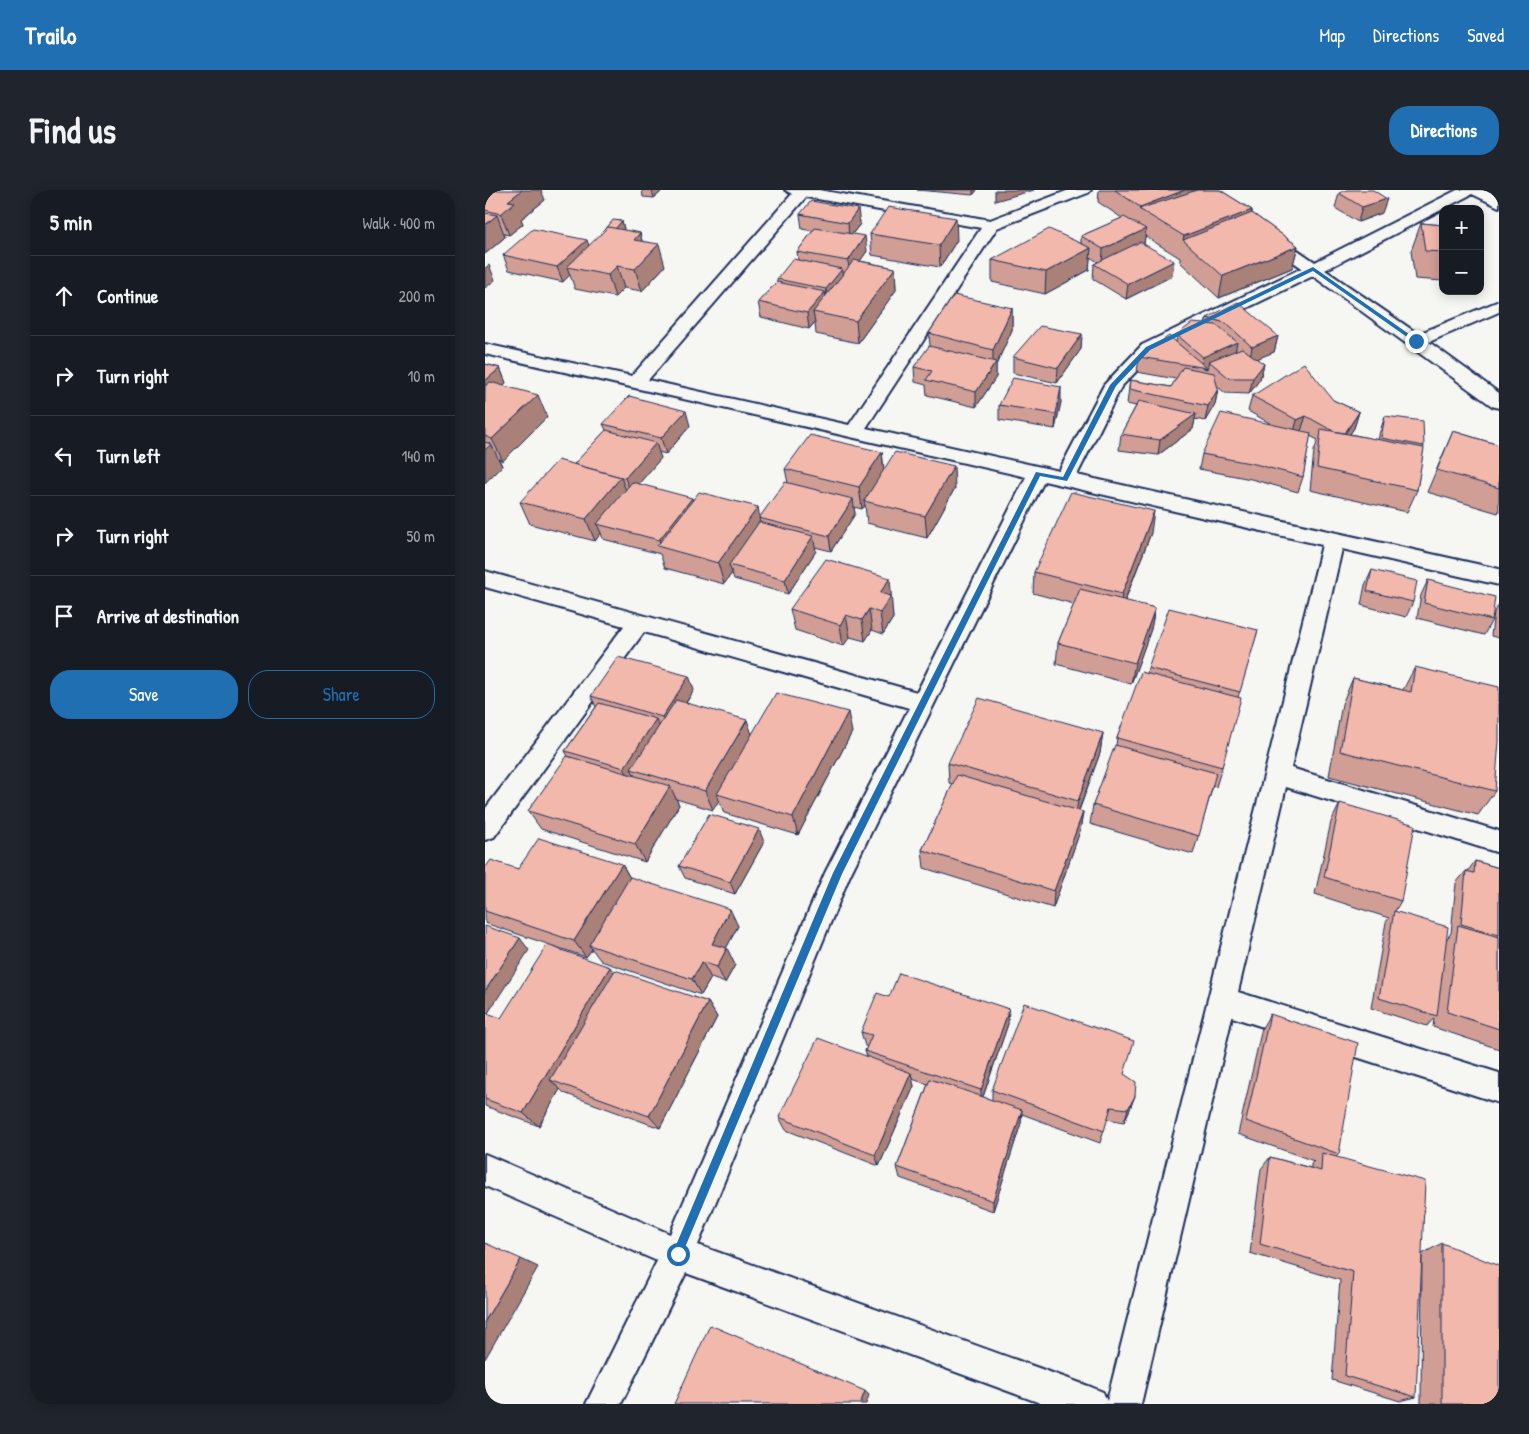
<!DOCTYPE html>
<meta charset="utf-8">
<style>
body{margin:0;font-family:"Patrick Hand",sans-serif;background:#20242c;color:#f1f3f6}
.controls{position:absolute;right:15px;top:15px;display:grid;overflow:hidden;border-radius:10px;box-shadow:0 2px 12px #0003}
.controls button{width:45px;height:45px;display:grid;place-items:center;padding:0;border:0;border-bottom:1px solid #363941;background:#171b24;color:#f1f3f6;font:25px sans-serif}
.stop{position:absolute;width:15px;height:15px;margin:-11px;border:4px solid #1f6fb2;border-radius:50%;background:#fff}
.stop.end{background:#1f6fb2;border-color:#fff;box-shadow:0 1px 5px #0008}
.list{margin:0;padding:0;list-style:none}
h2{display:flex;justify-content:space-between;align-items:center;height:65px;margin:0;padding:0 20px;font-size:21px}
h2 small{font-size:16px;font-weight:400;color:#9ea1a6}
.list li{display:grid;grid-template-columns:32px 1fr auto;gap:15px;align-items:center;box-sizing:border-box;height:80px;padding:0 20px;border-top:1px solid #363941}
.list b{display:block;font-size:19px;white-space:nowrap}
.list em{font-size:16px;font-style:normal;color:#9ea1a6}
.actions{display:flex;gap:10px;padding:15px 20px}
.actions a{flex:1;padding:11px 0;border:1px solid #1f6fb2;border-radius:20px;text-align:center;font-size:18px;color:#1f6fb2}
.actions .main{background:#1f6fb2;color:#fff}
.icon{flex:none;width:28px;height:28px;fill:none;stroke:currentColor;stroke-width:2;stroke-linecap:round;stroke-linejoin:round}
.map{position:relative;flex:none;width:1014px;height:1214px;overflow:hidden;border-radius:20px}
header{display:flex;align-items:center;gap:30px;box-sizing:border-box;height:70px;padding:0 25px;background:#1f6fb2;color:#fff}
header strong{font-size:24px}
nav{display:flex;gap:28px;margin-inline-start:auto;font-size:18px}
.intro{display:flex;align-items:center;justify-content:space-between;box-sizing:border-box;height:120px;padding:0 30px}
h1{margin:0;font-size:35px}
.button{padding:12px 22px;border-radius:20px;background:#1f6fb2;color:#fff;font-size:18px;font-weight:700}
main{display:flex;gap:30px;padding:0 30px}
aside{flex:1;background:#171b24;border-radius:20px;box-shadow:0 2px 12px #0003}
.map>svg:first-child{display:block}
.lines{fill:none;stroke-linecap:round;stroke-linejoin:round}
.street-casing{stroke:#1b2f5e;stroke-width:4}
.street{fill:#f6f6f2;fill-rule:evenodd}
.wall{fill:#d09e94;stroke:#1b2f5e}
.shaded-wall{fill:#a98178;stroke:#1b2f5e}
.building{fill:#f2b8ac;stroke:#1b2f5e}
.route{fill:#1f6fb2}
</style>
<header>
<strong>Trailo</strong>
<nav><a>Map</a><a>Directions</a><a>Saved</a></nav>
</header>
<div class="intro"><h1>Find us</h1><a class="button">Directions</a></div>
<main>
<aside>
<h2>5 min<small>Walk · 400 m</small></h2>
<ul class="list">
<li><svg class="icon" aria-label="ahead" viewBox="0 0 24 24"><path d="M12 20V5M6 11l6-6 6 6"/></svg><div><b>Continue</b></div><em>200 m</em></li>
<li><svg class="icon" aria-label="right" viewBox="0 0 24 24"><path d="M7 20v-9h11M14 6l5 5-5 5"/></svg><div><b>Turn right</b></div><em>10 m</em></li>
<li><svg class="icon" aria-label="left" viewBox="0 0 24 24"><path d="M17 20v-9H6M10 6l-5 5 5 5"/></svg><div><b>Turn left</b></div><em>140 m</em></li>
<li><svg class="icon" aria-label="right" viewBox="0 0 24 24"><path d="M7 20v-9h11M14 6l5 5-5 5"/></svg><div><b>Turn right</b></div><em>50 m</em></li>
<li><svg class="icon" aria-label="arrive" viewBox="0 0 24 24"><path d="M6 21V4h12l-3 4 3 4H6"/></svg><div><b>Arrive at destination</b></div></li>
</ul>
<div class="actions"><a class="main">Save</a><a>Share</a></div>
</aside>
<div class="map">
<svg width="1014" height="1214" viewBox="0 0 1014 1214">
<rect width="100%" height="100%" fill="#f6f6f2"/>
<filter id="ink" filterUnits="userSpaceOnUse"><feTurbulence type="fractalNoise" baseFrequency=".02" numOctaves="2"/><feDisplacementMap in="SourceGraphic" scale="10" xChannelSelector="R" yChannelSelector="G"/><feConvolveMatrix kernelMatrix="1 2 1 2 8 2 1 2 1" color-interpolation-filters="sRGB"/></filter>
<g filter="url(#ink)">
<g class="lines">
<defs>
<path id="street" d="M300 0H334L505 30 584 0H606L603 3 512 38 381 238 574 281 619 195 657 155 817 78 776 49 774 46 776 43H788L830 72 972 0H1003L1014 6V17L987 4 840 80 933 144 1014 111V122L944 152 1014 203V218L1007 216 828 86 669 163 636 197 592 285 1014 379V395L857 359 806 578 1014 641V663L801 597 753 802 1014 883V913L747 827 656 1214H558L201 1083 136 1214H101L172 1071 0 996V964L185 1044 340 683 424 518 159 442 9 647 0 650V619L139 436 0 397V381L432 502 541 287 0 164V154L147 186 307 4ZM321 7 496 38 364 235 163 190ZM559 291 837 355 622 1211 618 1202 606 1197 213 1055 365 685Z"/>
</defs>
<!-- street casing -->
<use href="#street" class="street-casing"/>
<!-- street -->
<use href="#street" class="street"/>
</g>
<!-- wall -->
<g class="wall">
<polygon points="0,0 60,10 36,29 38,34 24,45 19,44 20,47 0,64"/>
<polygon points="157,0 175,0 176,2 169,8 158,7"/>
<polygon points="432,0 492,0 488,5"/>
<polygon points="614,0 735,0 767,20 767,23 813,56 807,78 734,108 695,72 695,68 660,46 659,54 687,86 641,109 608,89 609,74 613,72 605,67 604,80 560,104 507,92 507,70 596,53 596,46 637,28 613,12"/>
<polygon points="854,3 897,23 873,32 850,18"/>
<polygon points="315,24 375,34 367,44 382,61 375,71 410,78 411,100 373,153 331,144 330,132 324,139 276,127 273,112 292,92 292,89 313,70 312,62 328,41 317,39"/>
<polygon points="137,31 139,39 138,40 155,43 157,51 180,76 157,101 139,98 130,107 90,99 85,85 78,92 24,80 18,65 104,56"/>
<polygon points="936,33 958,35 958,91 930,89 926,61"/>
<polygon points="385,44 472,50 455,77 387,65"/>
<polygon points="527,118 527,140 511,175 511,187 491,217 442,205 441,195 430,192 429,177 445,156 444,143"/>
<polygon points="722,128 793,146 789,162 772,168 779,174 775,189 764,204 740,203 732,196 733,199 730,214 720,231 710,229 708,239 673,265 634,260 636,244 651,216 642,214 645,190 686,197 691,189 652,182 654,167 691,152 692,145 720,134"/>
<polygon points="597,144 596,159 572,193 528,183 528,167"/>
<polygon points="0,174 15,178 21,193 18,196 62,227 18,271 14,269 17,276 0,293"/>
<polygon points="767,206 848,210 874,222 869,238 865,244 893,250 895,241 900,226 939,256 932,300 922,322 825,300 829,261 833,250 825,246 818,287 813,302 766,289 714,279 717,264 788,235 763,221"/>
<polygon points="576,212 570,239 514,230 514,215"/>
<polygon points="118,234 205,236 181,264 173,262 176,268 153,294 208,310 275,327 303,293 300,279 397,262 399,280 470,298 442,348 382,333 380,315 377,319 369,317 370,324 346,361 330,357 331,361 303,404 249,389 247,383 239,394 180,378 175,364 118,349 116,343 110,351 45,334 35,312 89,275 121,240"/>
<polygon points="968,241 1014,255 1014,322 1013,323 942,302"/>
<polygon points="666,343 640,411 670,418 666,439 646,494 571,474 573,453 589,414 548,403 549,382"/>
<polygon points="887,380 928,412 921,427 876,415 880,395"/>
<polygon points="943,390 1007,430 999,445 932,428 936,405"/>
<polygon points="407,409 406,410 408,428 398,444 387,440 380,451 365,447 358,456 310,440 305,419"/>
<polygon points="1014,414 1014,448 1006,446 1009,422"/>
<polygon points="773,440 753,507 737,577 731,597 728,596 708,664 605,634 608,615 631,555 632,548 662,483 663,478"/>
<polygon points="930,477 1010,601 993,625 844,586 857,514 868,488 918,500"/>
<polygon points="209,500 201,513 267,544 367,542 313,645 239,623 234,610 228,620 191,609 194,615 160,672 56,639 43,621 83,566 80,561 111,517 106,506"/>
<polygon points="618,543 615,563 594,621 598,622 595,641 568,718 439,678 437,660 468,594 464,593 463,573"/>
<polygon points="855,613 916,711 910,721 961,750 966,743 971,693 981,681 983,681 990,671 1014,678 1014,859 948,837 949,828 942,836 886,818 901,732 904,728 830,704 846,632"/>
<polygon points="279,652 250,704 200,688 194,676"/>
<polygon points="137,674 145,688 253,736 241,758 250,775 240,793 226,788 216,805 116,771 107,759 101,767 0,733 0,678 33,679"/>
<polygon points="129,782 223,812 232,827 175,938 79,903 75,899 54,936 0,916 0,825 16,828"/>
<polygon points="785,824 854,964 851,967 931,1207 915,1211 847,1190 855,1090 765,1063 776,979 785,967 826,978 826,974 829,971 753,944 777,838"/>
<polygon points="523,834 498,907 507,910 507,900 639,884 645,919 639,932 622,929 615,953 537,924 536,933 508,1021 415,988 412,977 443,894 427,889 429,896 394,976 301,940 294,927 382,866 380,861 382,857 380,856 376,842"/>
<polygon points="957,1053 1014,1214 936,1214 937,1064"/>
</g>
<!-- shaded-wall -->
<g class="shaded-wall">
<polygon points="37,0 56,0 60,10 36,29 38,34 24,45 16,24 23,11"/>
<polygon points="168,0 175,0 176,2 169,8 167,1"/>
<polygon points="488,0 492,0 488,5"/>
<polygon points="510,0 549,0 510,11"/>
<polygon points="700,0 718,0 655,20 655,17"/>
<polygon points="902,9 897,23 873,32 877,17"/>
<polygon points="373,19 375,34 364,48 363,33"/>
<polygon points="767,20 763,41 698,50 699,46"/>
<polygon points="12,25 20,47 0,64 0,35"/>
<polygon points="471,28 472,50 455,77 454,55"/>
<polygon points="137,31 139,39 130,49 128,41"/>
<polygon points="661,39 659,54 617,74 618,59"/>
<polygon points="155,43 161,65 149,50"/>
<polygon points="380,46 382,61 365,86 363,71"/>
<polygon points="102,50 107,65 82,77 85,85 78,92 72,77"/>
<polygon points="174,54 180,76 157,101 150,79"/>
<polygon points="813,56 807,78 734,108 738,86"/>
<polygon points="606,58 604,80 560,104 561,82"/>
<polygon points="689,71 687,86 641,109 643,94"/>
<polygon points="4,75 10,90 0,98 0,78"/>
<polygon points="132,76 139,98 130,107 123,85"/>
<polygon points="410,78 411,100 373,153 371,131"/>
<polygon points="357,79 358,94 343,114 341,99"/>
<polygon points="340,102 342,117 328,122 330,132 324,139 322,123"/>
<polygon points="527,118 527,140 511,175 511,187 491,217 491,202 508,177 508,160"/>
<polygon points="597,144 596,159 572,193 573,178"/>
<polygon points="793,146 789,162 764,172 767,157"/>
<polygon points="752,152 749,168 724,171 722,179 716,177 718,167"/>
<polygon points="779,174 775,189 764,204 768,188"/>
<polygon points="15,178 21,193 4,209 0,201 0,191"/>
<polygon points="576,197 576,212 570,239 571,224"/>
<polygon points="733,199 730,214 720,231 723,216"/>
<polygon points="53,205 62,227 18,271 7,249"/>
<polygon points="201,221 205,236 181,264 176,248"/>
<polygon points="874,222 869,238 853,262 858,247"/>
<polygon points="711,224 708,239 673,265 675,250"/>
<polygon points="821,226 816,241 808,246 812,230"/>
<polygon points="171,253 176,268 146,303 140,288"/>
<polygon points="6,254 17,276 0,293 0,260"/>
<polygon points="397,262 399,284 379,311 380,315 377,319 374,297"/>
<polygon points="469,276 470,298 442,348 440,326"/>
<polygon points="136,287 144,309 112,334 116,343 110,351 101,329"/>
<polygon points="207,308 211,323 177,358 174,350"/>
<polygon points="368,309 370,324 346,361 344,346"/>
<polygon points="273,317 275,329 274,328 277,341 244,375 247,383 239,394 233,373"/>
<polygon points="669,321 666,343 634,425 637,404"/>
<polygon points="328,346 331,361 303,404 300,390"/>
<polygon points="405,388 408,428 398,444 395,423 395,403"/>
<polygon points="670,418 666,439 646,494 650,473"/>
<polygon points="384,419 387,440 380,451 377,430"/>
<polygon points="361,425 365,447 358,456 355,435"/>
<polygon points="204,486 209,500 183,540 177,527"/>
<polygon points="363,522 367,542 313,645 308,627"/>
<polygon points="171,529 177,543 146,579 150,586 146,592 139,578"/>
<polygon points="262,530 269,550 232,604 234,610 228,620 220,601"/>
<polygon points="618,543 615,563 590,630 593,611"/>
<polygon points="185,596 194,615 160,672 150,654"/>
<polygon points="598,622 595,641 568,718 569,701"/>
<polygon points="274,639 279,652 250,704 245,692"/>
<polygon points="137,674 147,692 104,755 107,759 101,767 89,751"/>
<polygon points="245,719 253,736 235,770 227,754"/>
<polygon points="35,748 44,760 3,823 0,820 0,801"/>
<polygon points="242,758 250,775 240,793 232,777"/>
<polygon points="217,772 226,788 216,805 207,789"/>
<polygon points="125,777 137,793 65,890 75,899 54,936 38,923"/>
<polygon points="223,812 232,827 175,938 164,926"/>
<polygon points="524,819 523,834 496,912 496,900"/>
<polygon points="426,883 429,896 394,976 390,965"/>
<polygon points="650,906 645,919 639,932 643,919"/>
<polygon points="537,920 536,933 508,1021 508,1011"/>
<polygon points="36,1069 53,1077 0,1169 0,1131"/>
<polygon points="380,1201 384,1205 381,1214 375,1214"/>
</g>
<!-- building -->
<g class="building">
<polygon points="0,0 37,0 23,11 30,12 16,24 0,20"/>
<polygon points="630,0 700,0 655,17"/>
<polygon points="712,0 735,0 767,20 699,46 654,19"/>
<polygon points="862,0 888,0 902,9 877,17 854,3"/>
<polygon points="326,11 373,19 363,33 315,24"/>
<polygon points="403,17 471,28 454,55 385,44"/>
<polygon points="0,23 12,25 0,35"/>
<polygon points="767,23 813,56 738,86 698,50"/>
<polygon points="639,27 661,39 618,59 596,46"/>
<polygon points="128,30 137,31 130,39 123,37 120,40"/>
<polygon points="936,33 958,35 958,62 940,61"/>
<polygon points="123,37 155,43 149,50 174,54 150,79 132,76 123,85 82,77"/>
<polygon points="330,38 380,46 363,71 312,62"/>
<polygon points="48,39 102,50 72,77 18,65"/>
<polygon points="564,39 606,58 561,82 507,70"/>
<polygon points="655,52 689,71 643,94 609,74"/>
<polygon points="308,69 357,79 341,99 292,89"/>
<polygon points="369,70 410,78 371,131 328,122"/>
<polygon points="292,92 340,102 322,123 273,112"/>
<polygon points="469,105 527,118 508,160 444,143"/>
<polygon points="753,112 793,146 767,157 741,133 722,128"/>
<polygon points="707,133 731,135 752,152 718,167 692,145"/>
<polygon points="555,136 597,144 573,178 528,167"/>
<polygon points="684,146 722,178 654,167"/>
<polygon points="444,156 511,172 491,202 441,190 447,181 429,177"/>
<polygon points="757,158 779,174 768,188 744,188 724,171"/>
<polygon points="819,173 848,210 874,222 860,243 848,241 821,226 812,230 767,206"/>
<polygon points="0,174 15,178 0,191"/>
<polygon points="698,177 729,183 733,199 723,216 644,199 645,190 686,197"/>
<polygon points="528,188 576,197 571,224 514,215"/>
<polygon points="5,192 53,205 7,249 0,246 0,196"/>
<polygon points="144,206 201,221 176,248 118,234"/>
<polygon points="654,211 711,224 675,250 636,244"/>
<polygon points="736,223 826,243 818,287 770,274 717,264"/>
<polygon points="900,226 938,231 939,256 896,248"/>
<polygon points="836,239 939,258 932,300 832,278"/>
<polygon points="121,240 171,253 140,288 89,274"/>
<polygon points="968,241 1014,255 1014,298 952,280"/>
<polygon points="325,245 397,262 374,297 300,279"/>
<polygon points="0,252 6,254 0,260"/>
<polygon points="410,262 469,276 440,326 379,311"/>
<polygon points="73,270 136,287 101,329 35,312"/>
<polygon points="147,292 207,308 174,350 112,334"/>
<polygon points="300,292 368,309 344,346 274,328"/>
<polygon points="214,302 273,317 233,373 172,356"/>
<polygon points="586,302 669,321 637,404 549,382"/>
<polygon points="274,332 328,346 300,390 244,375"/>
<polygon points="341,369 405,388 395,403 406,406 395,423 384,419 377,430 361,425 355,435 305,419"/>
<polygon points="887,380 932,391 928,412 882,401"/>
<polygon points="943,390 1010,407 1007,430 939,413"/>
<polygon points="595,399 670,418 650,473 573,453"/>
<polygon points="684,418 773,440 755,502 663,478"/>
<polygon points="133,467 204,486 177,527 106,506"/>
<polygon points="930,477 1014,497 1014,551 1010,601 855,561 868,488 926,502"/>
<polygon points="656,482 756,508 737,577 632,548"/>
<polygon points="291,503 363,522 308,627 232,604"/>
<polygon points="494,508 618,543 593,611 463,573"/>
<polygon points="191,510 262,530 220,601 146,579"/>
<polygon points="114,513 171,529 139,578 80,561"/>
<polygon points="630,555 731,583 714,646 608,615"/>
<polygon points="82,566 185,596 150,654 43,621"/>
<polygon points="472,585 598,622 569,701 437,660"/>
<polygon points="855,613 930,635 916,711 839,687"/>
<polygon points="224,624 274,639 245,692 194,676"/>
<polygon points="54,648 137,674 89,751 0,721 0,678 6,670 33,679"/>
<polygon points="990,671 1014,678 1014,745 976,734 981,681 989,683"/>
<polygon points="145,687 245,719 227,754 242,758 232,777 217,772 207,789 104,755"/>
<polygon points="909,721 963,737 952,826 894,808"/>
<polygon points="973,735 1014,747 1014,839 962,822"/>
<polygon points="0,736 35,748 0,801"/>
<polygon points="62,755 125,777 38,923 0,909 0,825 2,823 16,828"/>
<polygon points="130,780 223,812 164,926 65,890"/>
<polygon points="414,783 524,819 496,900 380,861 387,845 376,842 392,803 404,807"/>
<polygon points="539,813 649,851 639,884 651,892 650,906 643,919 626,917 619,941 507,900"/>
<polygon points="785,824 873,853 854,964 761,931"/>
<polygon points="333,848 426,883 390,965 294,927"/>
<polygon points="445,889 537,920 508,1011 412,977"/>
<polygon points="837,963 940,991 931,1207 860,1186 868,1082 775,1054 785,967 836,981"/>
<polygon points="0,1053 36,1069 0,1131"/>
<polygon points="957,1053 1014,1076 1014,1214 957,1214"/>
<polygon points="225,1135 380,1201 375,1214 189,1214"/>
</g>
</g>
<!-- route -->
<polygon class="route" points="828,77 934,151 929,152 828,81 665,160 631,196 582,291 555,286 357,684 196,1067 193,1069 189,1067 187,1064 189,1060 348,683 551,282 578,287 625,195 661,157"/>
</svg>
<div class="controls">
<button>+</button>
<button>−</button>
</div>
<div class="stop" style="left:193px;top:1064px"></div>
<div class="stop end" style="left:931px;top:151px"></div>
</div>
</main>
